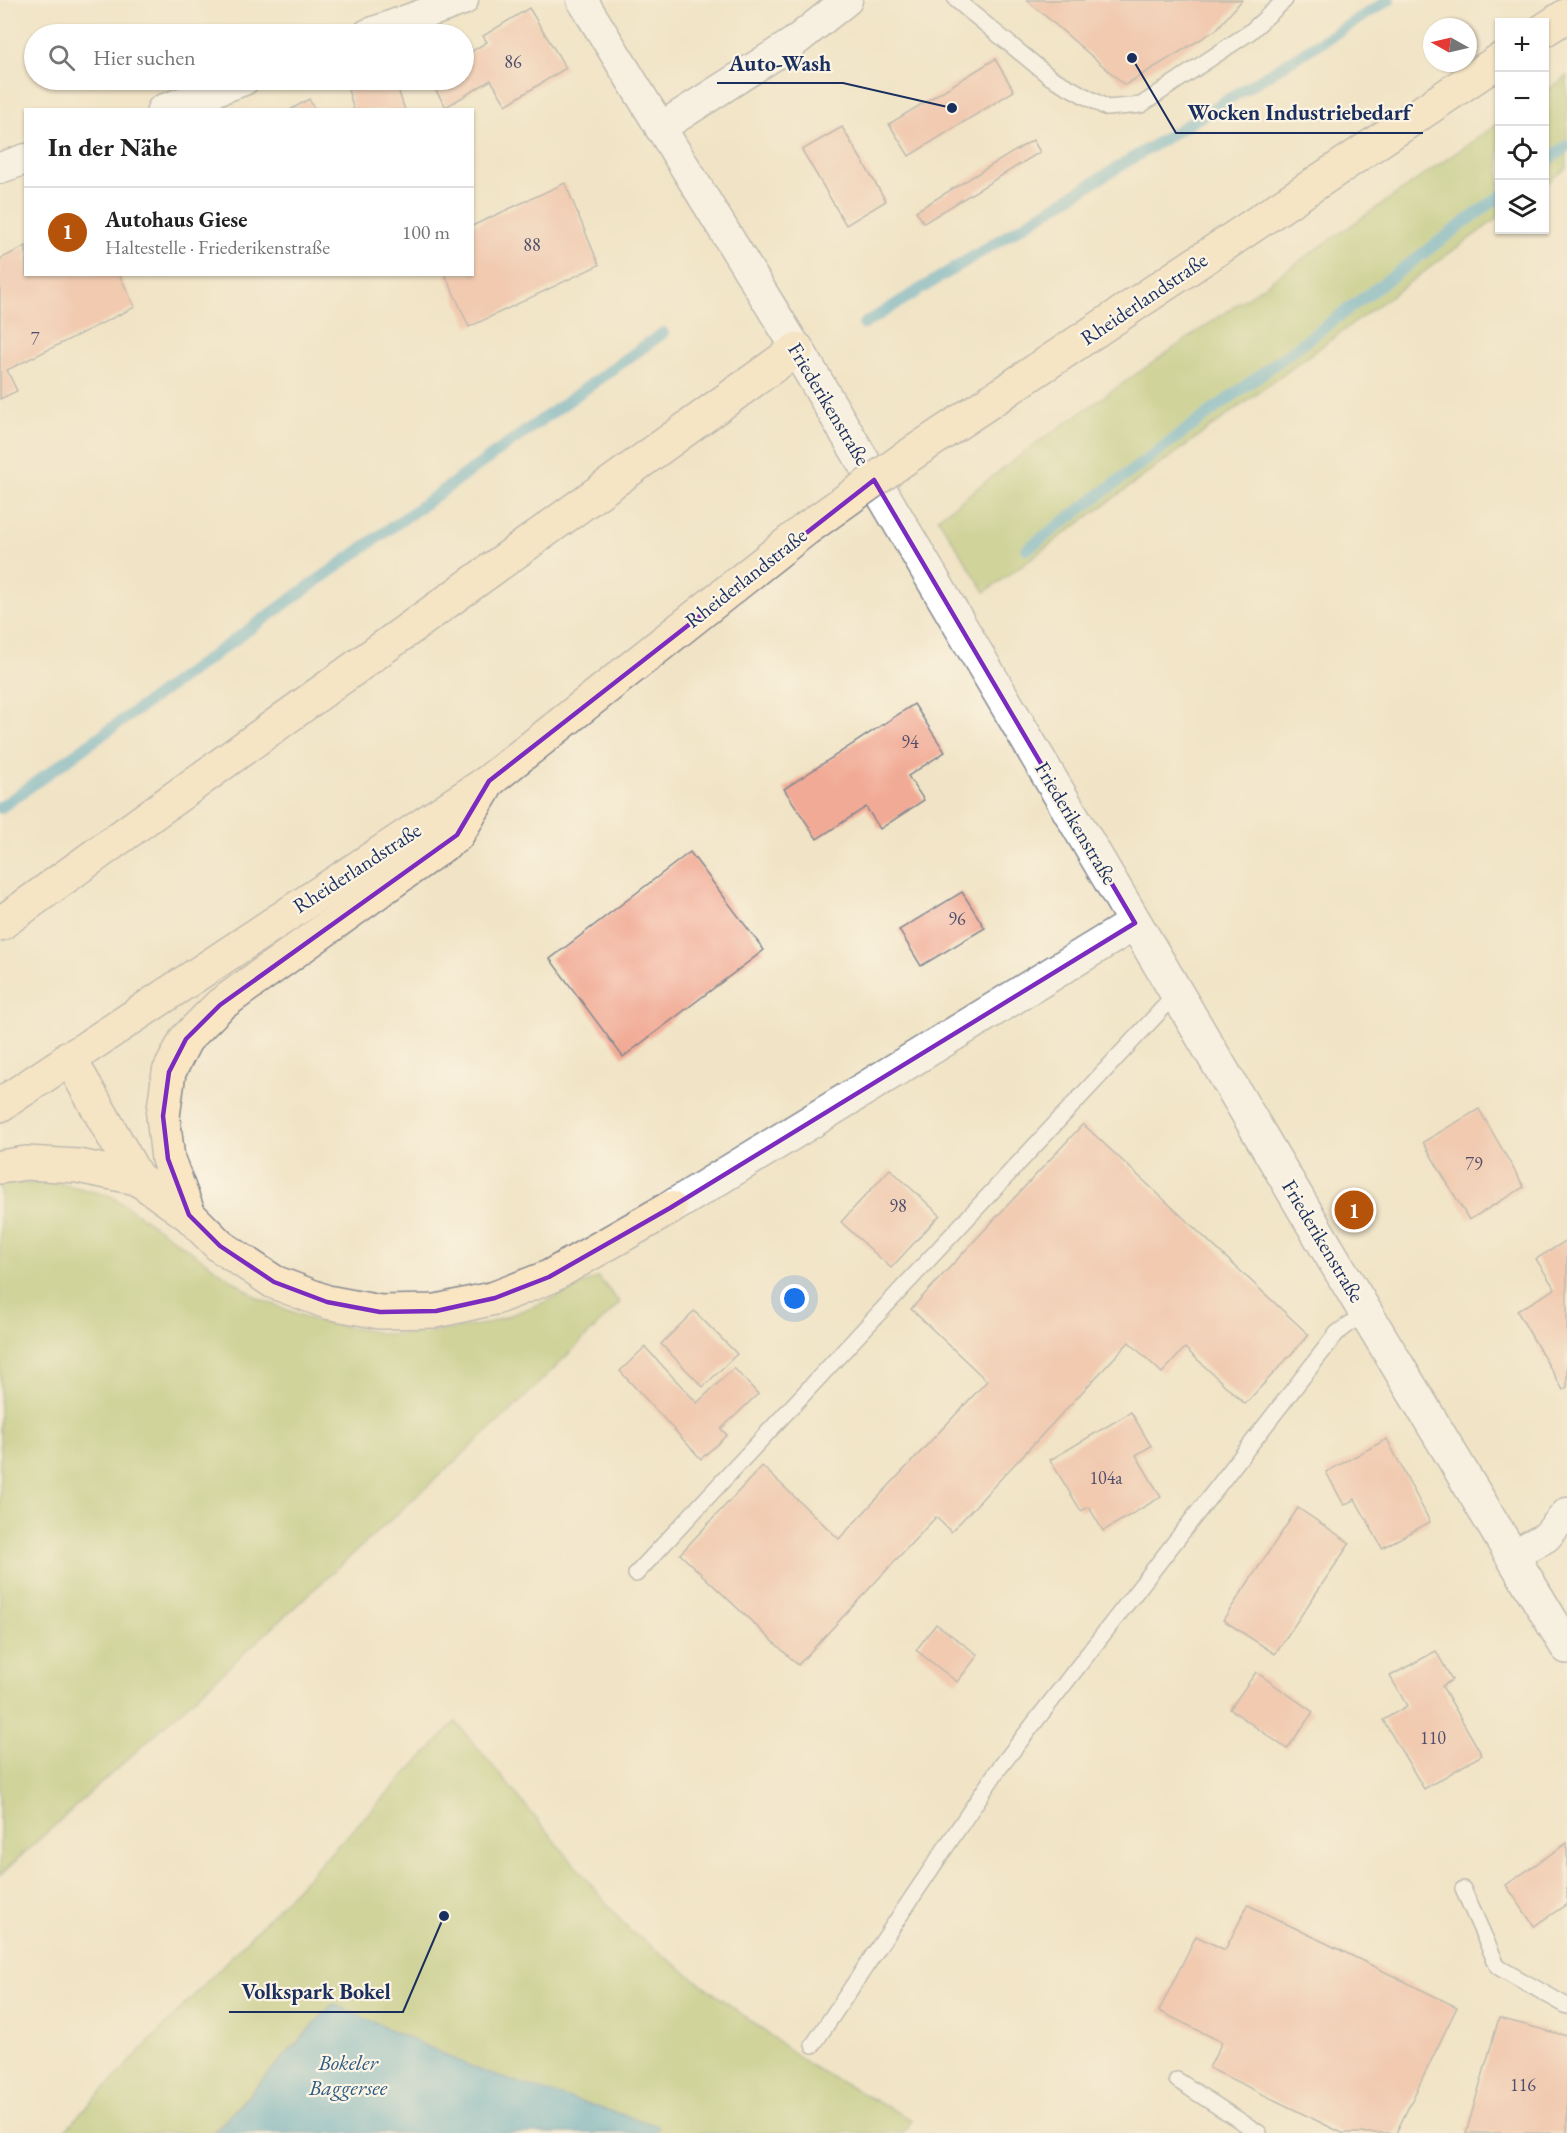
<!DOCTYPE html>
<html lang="de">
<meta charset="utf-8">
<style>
body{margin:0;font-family:"EB Garamond",serif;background:#f6f6f6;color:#222}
.controls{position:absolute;right:18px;top:18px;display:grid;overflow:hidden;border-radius:0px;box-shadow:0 2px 4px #0004}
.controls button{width:54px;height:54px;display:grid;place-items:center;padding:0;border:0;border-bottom:2px solid #e0e0e0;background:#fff;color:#222;font:30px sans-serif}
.compass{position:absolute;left:1423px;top:18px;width:54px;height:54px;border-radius:50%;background:#fff;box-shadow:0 2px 4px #0004;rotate:278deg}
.you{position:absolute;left:795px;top:1299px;width:21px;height:21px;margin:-15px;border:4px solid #fff;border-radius:50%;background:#1a73e8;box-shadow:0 0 0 9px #1a73e833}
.badge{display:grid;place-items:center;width:39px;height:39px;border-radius:50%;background:#b45309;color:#fff;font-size:20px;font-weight:700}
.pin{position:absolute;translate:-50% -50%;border:3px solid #fff;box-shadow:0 2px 6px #0006}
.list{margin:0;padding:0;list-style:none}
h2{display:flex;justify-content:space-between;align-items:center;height:78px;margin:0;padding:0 24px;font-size:26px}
h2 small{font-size:20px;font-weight:400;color:#767676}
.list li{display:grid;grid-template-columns:39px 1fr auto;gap:18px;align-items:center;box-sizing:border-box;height:90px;padding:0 24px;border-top:2px solid #e0e0e0}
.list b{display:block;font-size:22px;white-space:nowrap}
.list p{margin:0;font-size:20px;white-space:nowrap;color:#767676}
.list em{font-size:20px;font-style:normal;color:#767676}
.icon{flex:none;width:33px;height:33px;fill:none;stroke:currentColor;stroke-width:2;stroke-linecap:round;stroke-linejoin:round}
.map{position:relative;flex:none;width:1567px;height:2133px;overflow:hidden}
.search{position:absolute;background:#fff;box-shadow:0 2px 4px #0004;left:24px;top:24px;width:450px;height:66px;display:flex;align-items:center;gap:15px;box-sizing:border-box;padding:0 21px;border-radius:33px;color:#767676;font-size:22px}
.panel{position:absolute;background:#fff;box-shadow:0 2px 4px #0004;left:24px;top:108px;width:450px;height:168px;border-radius:0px}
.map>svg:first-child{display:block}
.green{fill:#a9c166;stroke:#627862;stroke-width:1.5}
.water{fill:#48a6c7;stroke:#326a92;stroke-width:1.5}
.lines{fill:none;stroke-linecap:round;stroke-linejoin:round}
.stream{stroke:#48a6c7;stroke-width:12}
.building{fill:#f1aa95}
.service-casing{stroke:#868a92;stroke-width:18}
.minor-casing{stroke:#868a92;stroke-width:33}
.tertiary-casing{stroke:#868a92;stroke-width:36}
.secondary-casing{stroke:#868a92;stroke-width:36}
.service{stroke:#fff;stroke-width:15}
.minor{stroke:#fff;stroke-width:30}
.tertiary{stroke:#fff;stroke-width:33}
.secondary{stroke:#fbe6c4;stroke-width:33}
.secondary-bridge-casing{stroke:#868a92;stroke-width:36;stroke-linecap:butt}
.secondary-bridge{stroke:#fbe6c4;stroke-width:33}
.marked{fill:none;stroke:#7b2cbf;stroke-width:4.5;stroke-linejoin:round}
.labels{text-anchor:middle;stroke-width:4.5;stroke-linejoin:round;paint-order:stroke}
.number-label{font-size:18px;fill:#504e6c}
.street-label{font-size:21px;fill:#1b2f5e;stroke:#fcf5e5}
.water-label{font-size:22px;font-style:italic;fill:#2b5983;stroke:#fcf5e5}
.leader{fill:none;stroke:#1b2f5e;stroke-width:2}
.callout-dot{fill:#1b2f5e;stroke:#fcf5e5;stroke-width:2}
.callout-label{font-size:22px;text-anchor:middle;font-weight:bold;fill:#1b2f5e;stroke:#fcf5e5;stroke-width:4.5;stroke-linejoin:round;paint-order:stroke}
</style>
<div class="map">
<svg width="1567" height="2133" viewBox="0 0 1567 2133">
<rect width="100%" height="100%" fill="#fcf5e5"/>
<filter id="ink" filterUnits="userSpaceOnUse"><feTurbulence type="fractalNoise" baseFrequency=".0167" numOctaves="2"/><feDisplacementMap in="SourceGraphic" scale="12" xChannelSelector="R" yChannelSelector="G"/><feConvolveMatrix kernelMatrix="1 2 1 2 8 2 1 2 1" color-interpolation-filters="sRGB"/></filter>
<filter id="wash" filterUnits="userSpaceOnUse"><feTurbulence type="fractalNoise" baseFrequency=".008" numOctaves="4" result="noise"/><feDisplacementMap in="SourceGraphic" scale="24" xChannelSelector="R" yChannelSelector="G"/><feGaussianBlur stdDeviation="1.35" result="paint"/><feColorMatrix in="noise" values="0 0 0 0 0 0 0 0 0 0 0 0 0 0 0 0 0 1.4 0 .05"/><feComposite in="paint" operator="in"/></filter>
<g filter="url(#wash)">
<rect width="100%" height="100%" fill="#f1e4c6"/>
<!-- green -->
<g class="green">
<polygon points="1567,76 1567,168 1545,184 1545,92"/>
<polygon points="1499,123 1499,217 985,592 938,518 1038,442"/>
<polygon points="54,1182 111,1196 258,1298 315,1321 386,1334 427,1333 486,1324 540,1304 598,1277 620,1303 519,1403 0,1875 0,1185"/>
<polygon points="456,1722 628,1929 811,2066 912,2120 904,2133 655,2133 658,2127 483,2072 333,2004 213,2133 62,2133"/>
</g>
<!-- water -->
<polygon class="water" points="333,2004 483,2072 659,2126 654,2133 214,2133"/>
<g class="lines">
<!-- stream -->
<g class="stream">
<polyline points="1544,163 1567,146"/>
<polyline points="864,324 1389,0"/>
<polyline points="1027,549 1500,196"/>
<polyline points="0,808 663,333"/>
</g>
</g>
<g id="blocks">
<!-- building -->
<g class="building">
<polygon points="1027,0 1242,0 1216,30 1125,85"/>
<polygon points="529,8 566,68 506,105 491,80 446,107 429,80 464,80 464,56 487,42 483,36"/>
<polygon points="995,59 1014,91 909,156 889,124"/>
<polygon points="378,80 395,80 405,110 354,110 348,90"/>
<polygon points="309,99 315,110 290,110"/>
<polygon points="842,127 886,201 846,225 802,150"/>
<polygon points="1033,140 1040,152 924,223 916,211"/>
<polygon points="565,183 599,265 469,327 445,274 472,274 472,226"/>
<polygon points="26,246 26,274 119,274 135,307 7,370 17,391 0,399 0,259"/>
<polygon points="914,704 945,752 908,776 924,800 880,829 866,807 817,839 784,789"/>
<polygon points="690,852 764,950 623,1057 550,959"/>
<polygon points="962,892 985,928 921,966 899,930"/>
<polygon points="1479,1109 1524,1187 1469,1220 1423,1142"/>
<polygon points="1083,1124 1309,1335 1245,1404 1185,1348 1162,1373 1129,1342 951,1532 936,1517 798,1665 680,1554 762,1466 839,1539 987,1381 911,1309"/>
<polygon points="890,1169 940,1215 891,1268 841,1222"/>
<polygon points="1567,1240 1567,1387 1563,1390 1517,1311 1555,1289 1536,1259"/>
<polygon points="694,1311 737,1354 703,1387 661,1344"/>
<polygon points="645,1347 697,1403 734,1368 758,1394 721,1429 727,1435 701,1459 620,1371"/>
<polygon points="1131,1412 1151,1446 1136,1455 1161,1497 1103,1531 1089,1507 1081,1511 1050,1460"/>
<polygon points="1387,1439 1430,1522 1382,1548 1355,1499 1344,1505 1326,1472"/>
<polygon points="1298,1508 1350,1543 1275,1654 1223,1620"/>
<polygon points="936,1624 978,1655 957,1682 916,1650"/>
<polygon points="1436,1651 1452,1680 1442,1686 1482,1755 1424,1789 1383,1720 1407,1706 1390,1676"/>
<polygon points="1256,1672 1313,1712 1287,1749 1230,1709"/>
<polygon points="1567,1843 1567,1904 1534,1926 1506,1885"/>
<polygon points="1248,1905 1457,2007 1396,2133 1342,2133 1209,2068 1222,2042 1159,2011 1196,1936 1225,1950"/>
<polygon points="1499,2018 1567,2036 1567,2133 1466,2133"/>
</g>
</g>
</g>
<g filter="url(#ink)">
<use href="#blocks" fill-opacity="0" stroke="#868a92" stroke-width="1.5"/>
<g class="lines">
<defs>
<g id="service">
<polyline points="956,0 1050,77 1107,108 1141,105 1250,32 1285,0"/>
<polyline points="636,1574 1177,993"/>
<polyline points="1463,1889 1498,1967 1567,2006"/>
<polyline points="813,2045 997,1771 1337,1333 1366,1312"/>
<polyline points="1177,2080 1259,2133"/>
</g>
<g id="minor">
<polyline points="582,0 797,349"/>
<polyline points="368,34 463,0"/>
<polyline points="162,110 244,80"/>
<polyline points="660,128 793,43 847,0"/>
<polyline points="0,168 26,159"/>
<polyline points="1513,1555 1546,1537 1567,1513"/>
</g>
<g id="tertiary">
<polyline points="797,349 1328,1250 1567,1647"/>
<polyline points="670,1208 1135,923"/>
</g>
<g id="secondary">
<polyline points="1544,30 1567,15"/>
<polyline points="904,459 1500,60"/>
<polyline points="0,924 797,349"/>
<polyline points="69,1057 137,1178"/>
<polyline points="0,1105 489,781 806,529"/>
<polyline points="0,1167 26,1163 78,1166 137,1178 189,1215 220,1246 274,1282 327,1302 380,1312 436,1311 495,1298 549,1277 670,1208"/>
<polyline points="189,1215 168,1159 163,1116 169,1072 186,1039 220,1005 457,835 484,790"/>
</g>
</defs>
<!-- service casing -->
<use href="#service" class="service-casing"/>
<!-- minor casing -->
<use href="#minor" class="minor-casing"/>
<!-- tertiary casing -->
<use href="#tertiary" class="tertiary-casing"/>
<!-- secondary casing -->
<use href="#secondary" class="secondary-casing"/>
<!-- service -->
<use href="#service" class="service"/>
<!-- minor -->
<use href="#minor" class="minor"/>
<!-- tertiary -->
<use href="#tertiary" class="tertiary"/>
<!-- secondary -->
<use href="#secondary" class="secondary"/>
<defs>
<polyline id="secondary-bridge" points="806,529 904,459"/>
</defs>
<!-- secondary-bridge casing -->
<use href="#secondary-bridge" class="secondary-bridge-casing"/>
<!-- secondary-bridge -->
<use href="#secondary-bridge" class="secondary-bridge"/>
</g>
</g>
<!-- marked area -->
<path d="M0 0H1567V2133H0ZM874 480 1135 923 670 1208 549 1277 495 1298 436 1311 380 1312 327 1302 274 1282 220 1246 189 1215 168 1159 163 1116 169 1072 186 1039 220 1005 457 835 489 781Z" fill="#f1e4c6" fill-opacity=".55" fill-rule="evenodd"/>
<path class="marked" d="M874 480 1135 923 670 1208 549 1277 495 1298 436 1311 380 1312 327 1302 274 1282 220 1246 189 1215 168 1159 163 1116 169 1072 186 1039 220 1005 457 835 489 781Z"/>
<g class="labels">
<!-- number labels -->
<g class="number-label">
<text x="513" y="68">86</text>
<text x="532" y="251">88</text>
<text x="35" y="345">7</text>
<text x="910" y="748">94</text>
<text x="957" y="925">96</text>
<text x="1474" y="1170">79</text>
<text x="898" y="1212">98</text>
<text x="1106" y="1484">104a</text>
<text x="1433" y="1744">110</text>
<text x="1523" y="2091">116</text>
</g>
<!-- street labels -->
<g class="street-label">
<text transform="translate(1144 299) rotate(-34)" y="7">Rheiderlandstraße</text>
<text transform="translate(829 404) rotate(59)" y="7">Friederikenstraße</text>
<text transform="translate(746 578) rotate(-38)" y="7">Rheiderlandstraße</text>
<text transform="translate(1076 823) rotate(59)" y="7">Friederikenstraße</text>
<text transform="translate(357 868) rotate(-33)" y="7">Rheiderlandstraße</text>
<text transform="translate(1323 1241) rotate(59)" y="7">Friederikenstraße</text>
</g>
<!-- water labels -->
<g class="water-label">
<text x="348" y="2070">Bokeler<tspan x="348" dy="25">Baggersee</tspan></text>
</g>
</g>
<!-- callouts -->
<path class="leader" d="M952 108L843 83H717M1132 58L1176 133H1423M444 1916L403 2012H229"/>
<g class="callout-dot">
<circle cx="952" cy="108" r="6"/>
<circle cx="1132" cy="58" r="6"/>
<circle cx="444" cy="1916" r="6"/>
</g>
<g class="callout-label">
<text x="780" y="71">Auto-Wash</text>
<text x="1299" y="120">Wocken Industriebedarf</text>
<text x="316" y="1999">Volkspark Bokel</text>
</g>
</svg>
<div class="controls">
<button>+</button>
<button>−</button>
<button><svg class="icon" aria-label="locate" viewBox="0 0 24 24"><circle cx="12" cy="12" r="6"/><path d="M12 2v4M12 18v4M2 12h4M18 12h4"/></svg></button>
<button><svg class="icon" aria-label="layers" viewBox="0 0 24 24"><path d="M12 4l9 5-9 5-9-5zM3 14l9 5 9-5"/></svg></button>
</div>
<svg class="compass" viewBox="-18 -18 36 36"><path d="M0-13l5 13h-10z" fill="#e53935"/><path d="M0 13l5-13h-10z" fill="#767676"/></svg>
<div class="you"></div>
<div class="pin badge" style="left:1354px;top:1210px">1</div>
<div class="search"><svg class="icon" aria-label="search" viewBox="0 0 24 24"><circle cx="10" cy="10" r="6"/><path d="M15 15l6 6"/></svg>Hier suchen</div>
<section class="panel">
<h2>In der Nähe<small></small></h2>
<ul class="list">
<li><span class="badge">1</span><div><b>Autohaus Giese</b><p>Haltestelle · Friederikenstraße</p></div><em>100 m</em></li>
</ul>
</section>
</div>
